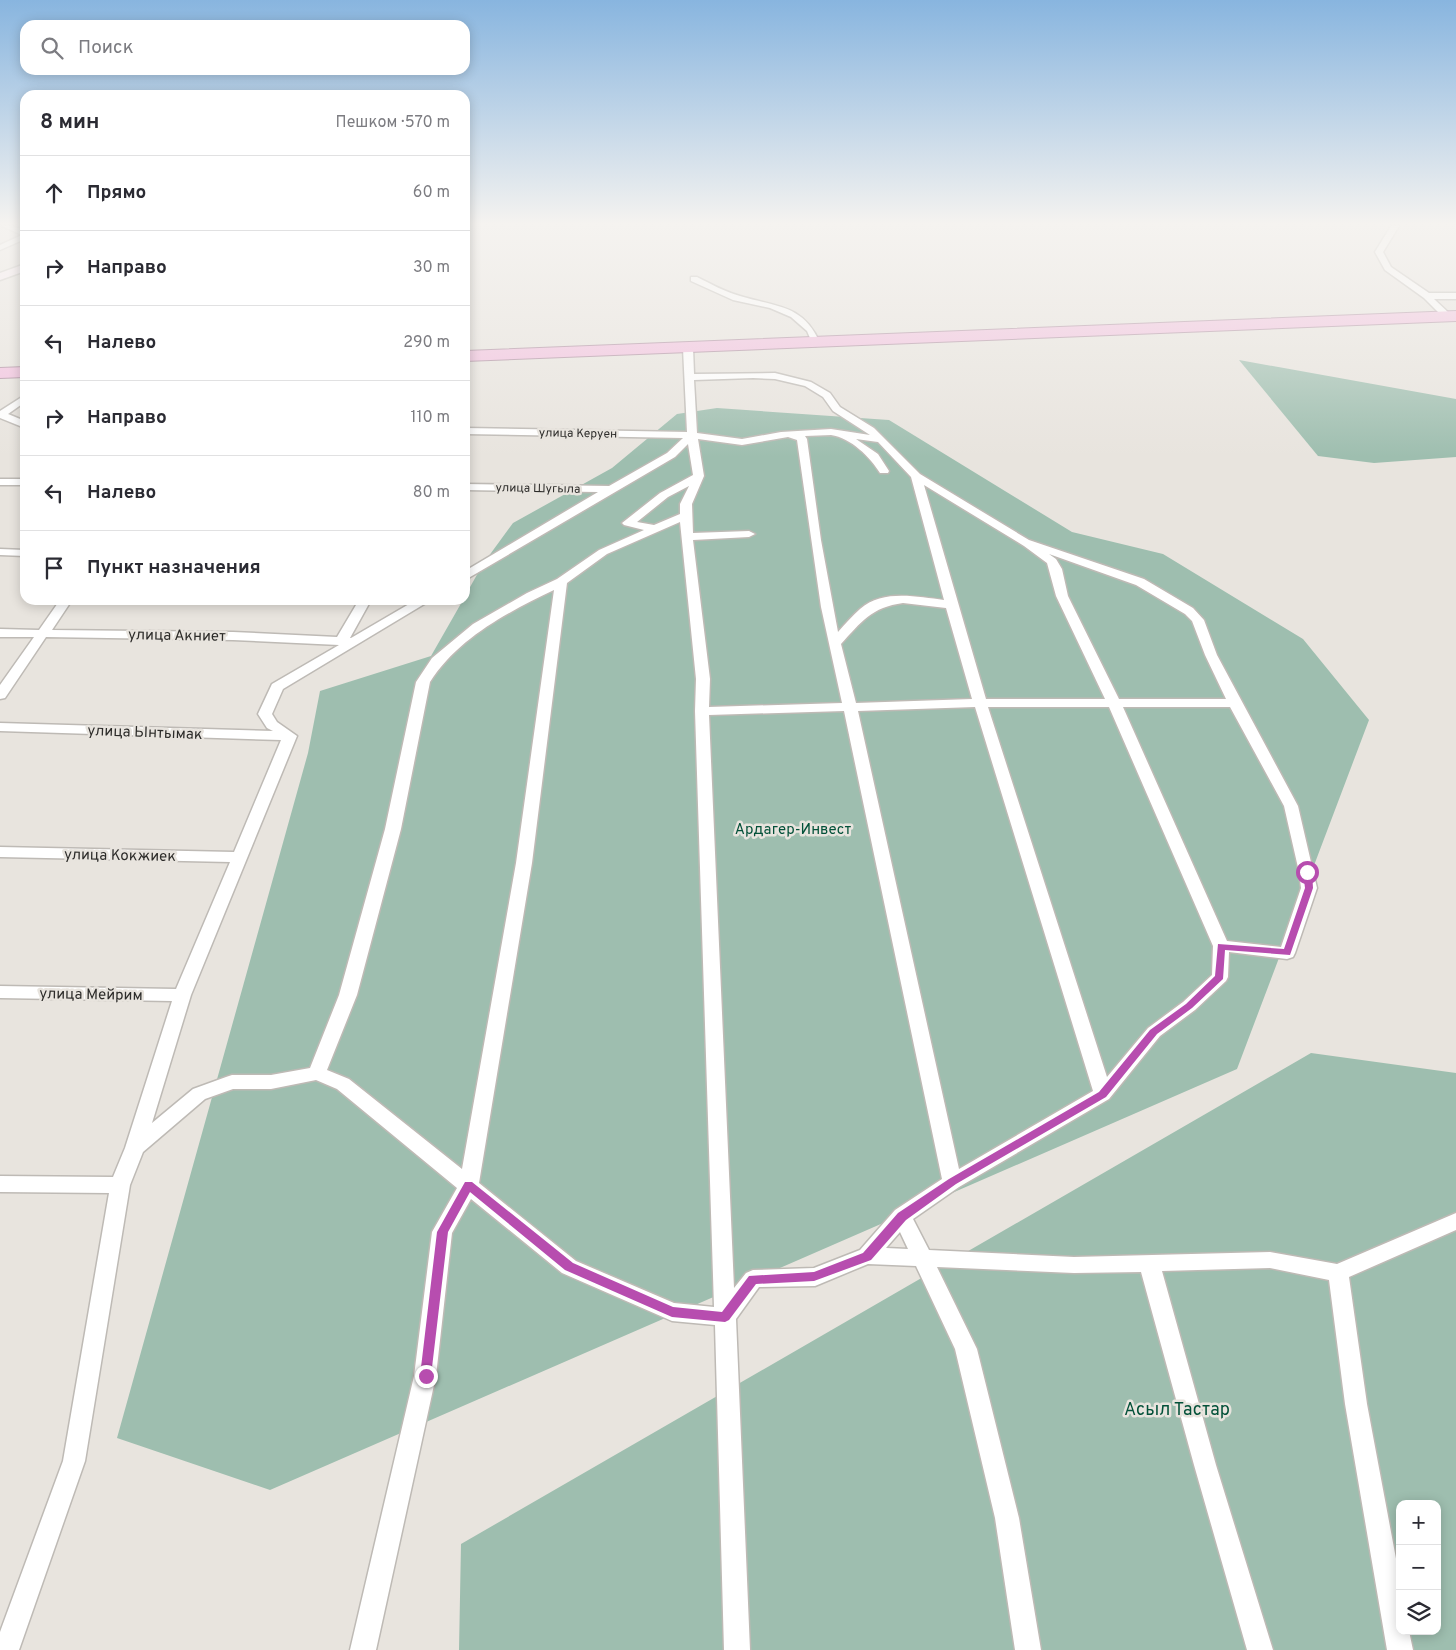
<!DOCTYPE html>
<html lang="ru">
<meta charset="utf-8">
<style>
body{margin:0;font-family:Overpass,sans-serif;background:#f2f2f3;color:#2b2b33}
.controls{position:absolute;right:15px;bottom:15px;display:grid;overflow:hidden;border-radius:10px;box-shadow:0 2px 12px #0003}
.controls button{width:45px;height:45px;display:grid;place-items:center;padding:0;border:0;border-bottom:1px solid #e1e1e2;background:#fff;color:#2b2b33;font:25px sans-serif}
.stop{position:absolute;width:15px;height:15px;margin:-11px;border:4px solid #b74daf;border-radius:50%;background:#fff}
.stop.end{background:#b74daf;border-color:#fff;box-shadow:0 1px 5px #0008}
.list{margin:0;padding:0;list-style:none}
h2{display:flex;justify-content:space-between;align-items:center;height:65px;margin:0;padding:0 20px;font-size:21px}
h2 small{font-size:16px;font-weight:400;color:#7c7c81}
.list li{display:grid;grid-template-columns:32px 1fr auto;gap:15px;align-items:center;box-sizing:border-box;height:75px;padding:0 20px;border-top:1px solid #e1e1e2}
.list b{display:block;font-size:19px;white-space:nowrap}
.list em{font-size:16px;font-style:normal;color:#7c7c81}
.icon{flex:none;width:28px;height:28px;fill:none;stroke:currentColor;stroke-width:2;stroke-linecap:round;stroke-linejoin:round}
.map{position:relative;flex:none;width:1456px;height:1650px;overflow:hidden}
.search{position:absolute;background:#fff;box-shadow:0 2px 12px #0003;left:20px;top:20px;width:450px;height:55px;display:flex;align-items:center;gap:12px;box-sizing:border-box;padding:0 18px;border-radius:15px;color:#7c7c81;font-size:19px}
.panel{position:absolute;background:#fff;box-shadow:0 2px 12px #0003;left:20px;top:90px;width:450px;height:515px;border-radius:15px}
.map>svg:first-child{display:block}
.green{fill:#9ebeaf;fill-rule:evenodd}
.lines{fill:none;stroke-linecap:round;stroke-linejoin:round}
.street-casing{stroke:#bebab5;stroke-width:3}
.secondary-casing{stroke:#bebab5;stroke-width:3}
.highway-casing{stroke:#ad8c9f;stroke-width:2}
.street{fill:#fff;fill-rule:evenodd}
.secondary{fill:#fbecf5;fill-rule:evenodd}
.highway{fill:#f2bfde;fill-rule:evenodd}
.route{fill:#b74daf}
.labels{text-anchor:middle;stroke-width:5;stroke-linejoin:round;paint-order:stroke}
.far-street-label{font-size:12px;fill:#2d2c2a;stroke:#e8e4de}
.street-label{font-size:15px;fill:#2d2c2a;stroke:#e8e4de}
.park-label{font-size:15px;fill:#035139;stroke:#e8e4de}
.near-park-label{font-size:18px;fill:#035139;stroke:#e8e4de}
</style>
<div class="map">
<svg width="1456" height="1650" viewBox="0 0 1456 1650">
<rect width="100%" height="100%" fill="#e8e4de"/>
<!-- green -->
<g class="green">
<polygon points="1239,360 1456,399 1456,457 1374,463 1318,456"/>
<polygon points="717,408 889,420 1072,532 1163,554 1303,639 1369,720 1237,1069 270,1490 117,1438 308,753 320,691 431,656 463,600 465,600 465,596 483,564 513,523 612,468 677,414"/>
<path d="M1311 1053 1456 1073V1650H459L461 1544ZM1400 1504H1437V1631H1400Z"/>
</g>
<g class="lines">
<defs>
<g id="street">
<polygon points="2,226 13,226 25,231 25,239 0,250 0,245 22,235"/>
<polygon points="1391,226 1399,226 1383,252 1391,267 1429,293 1456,293 1456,299 1434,299 1450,314 1450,318 1444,318 1424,298 1385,270 1375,252"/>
<path d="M691 277H697C711 284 725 292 740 296 776 307 803 304 820 343L816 346 813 345 807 331 791 317 770 308 733 300 691 281Z"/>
<path d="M688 345 693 348 694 374 775 373 811 382 830 393 840 407 874 428 920 474 1029 540 1144 579 1193 608 1204 620 1217 655 1298 806 1317 888 1295 953 1293 957 1287 959 1229 952 1228 977 1226 981 1195 1010 1160 1036 1109 1099 959 1187 913 1219 929 1250 1074 1257 1270 1252 1337 1264 1456 1213V1230L1349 1277 1367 1404 1400 1580V1631H1409L1413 1650H1387L1345 1404 1329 1280 1270 1268 1162 1271 1216 1465 1273 1650H1247L1194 1465 1141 1272 1074 1273 937 1267 977 1349 1019 1518 1041 1650H1015L995 1518 955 1349 916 1266 868 1264 815 1286 759 1287 736 1319 750 1650H724L715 1325 672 1321 562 1273 471 1199 452 1233 436 1376 376 1650H350L414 1376 432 1232 457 1188 337 1089 316 1080 271 1089H233L205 1099 143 1152 130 1185 85 1461 19 1650H0V1632L63 1461 109 1193 0 1192V1176L113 1177 125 1148 172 1001 0 998V986L176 989 230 862 0 857V847L234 852 281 740 0 731V723L273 731 267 728 258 714 272 684 339 645 233 640 46 637 5 698 0 699V685L34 637H0V629L39 630 60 600H72L52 630 233 632 337 637 359 600H371L350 638H351L416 600H431L283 689 272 714 277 722 297 736 191 995 152 1123 193 1089 226 1077 232 1075H271L310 1068 339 995 385 829 416 682 432 658 473 624 527 593 557 579 599 550 644 530 624 525 622 523 660 493 693 475 688 444 675 457 465 580V571L598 492 465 490V484L609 486 667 453 683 438 465 434V428L687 432 683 348ZM753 378 775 379 805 386 823 397 833 411 870 435 831 429 781 432 742 439 697 433 694 380ZM831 435C851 438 870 457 880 473H888L889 471 878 454 856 439 878 442 911 477 944 600C917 597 883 589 860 609 852 616 845 624 838 632L821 540 807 439 805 436ZM788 437 797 440 821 607 842 703 709 707 710 679 693 540 749 537 755 534 749 531 693 533 692 504 704 476 698 439 742 445ZM924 485 1024 546 1047 563 1056 596 1105 699H986ZM689 486 680 504V514L654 525 637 522 668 497ZM680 522 696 679 695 711 714 1307 674 1303 576 1261 479 1183 532 863 567 583 607 554ZM1049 554 1136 585 1185 614 1192 621 1205 655 1226 699H1119L1068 596 1062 569 1056 559ZM554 590 516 863 462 1169 349 1079 327 1070 357 995 401 829 430 682C458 638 508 612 554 590ZM903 603 946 608 972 699 856 703 841 644C861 622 872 607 903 603ZM975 707 1093 1091 959 1169 858 711ZM988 707H1109L1213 946 1212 975 1183 1002 1148 1028 1107 1077ZM1123 707H1230L1284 806 1299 872 1301 888 1281 947 1227 941ZM844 711 942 1179 895 1210 860 1250 814 1268 753 1270 746 1273 734 1288 709 715ZM900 1232 908 1249 886 1248Z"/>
<polygon points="25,395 25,402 8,414 25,421 25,428 0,418 0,411"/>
<rect x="0" y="479" width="25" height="6"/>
<polygon points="0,549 25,550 25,556 0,555"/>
</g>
<polygon id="secondary" points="25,264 25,271 0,280 0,273"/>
<g id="highway">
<polygon points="1456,311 1456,321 465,361 465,351"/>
<polygon points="25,367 25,377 0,378 0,368"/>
</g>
</defs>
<!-- street casing -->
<use href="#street" class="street-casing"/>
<!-- secondary casing -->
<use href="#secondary" class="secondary-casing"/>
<!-- highway casing -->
<use href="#highway" class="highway-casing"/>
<!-- street -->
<use href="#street" class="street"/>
<!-- secondary -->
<use href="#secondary" class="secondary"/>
<!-- highway -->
<use href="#highway" class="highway"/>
</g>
<!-- sky -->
<linearGradient id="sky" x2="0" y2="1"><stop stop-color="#88b5df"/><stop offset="0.49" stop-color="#f5f3f0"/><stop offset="1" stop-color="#f5f3f0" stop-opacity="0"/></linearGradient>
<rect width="1456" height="457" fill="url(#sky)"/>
<!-- route -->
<polygon class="route" points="1307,869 1312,872 1313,888 1290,955 1225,950 1223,979 1192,1008 1157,1034 1106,1097 956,1184 906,1220 871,1260 814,1281 756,1284 729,1320 725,1322 672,1317 565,1270 470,1192 448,1232 431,1376 430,1380 426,1382 421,1380 420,1376 437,1232 465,1182 472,1182 573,1263 673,1307 722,1312 749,1276 814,1272 863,1253 898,1213 949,1179 1099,1092 1150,1030 1186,1004 1215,976 1218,944 1284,949 1305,888 1303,872"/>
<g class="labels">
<!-- far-street labels -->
<g class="far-street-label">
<text transform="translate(578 433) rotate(1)" y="4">улица Керуен</text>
<text transform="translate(538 488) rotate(1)" y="4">улица Шугыла</text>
</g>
<!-- street labels -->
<g class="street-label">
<text transform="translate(177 635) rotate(1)" y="5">улица Акниет</text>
<text transform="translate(145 732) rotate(2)" y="5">улица Ынтымак</text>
<text transform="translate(120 855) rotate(1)" y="5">улица Кокжиек</text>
<text transform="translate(91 994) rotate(1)" y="5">улица Мейрим</text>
</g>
<!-- park labels -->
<g class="park-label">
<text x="793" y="834">Ардагер-Инвест</text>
</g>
<!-- near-park labels -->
<g class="near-park-label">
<text x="1177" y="1415">Асыл Тастар</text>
</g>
</g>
</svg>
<div class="controls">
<button>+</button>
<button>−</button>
<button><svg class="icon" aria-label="layers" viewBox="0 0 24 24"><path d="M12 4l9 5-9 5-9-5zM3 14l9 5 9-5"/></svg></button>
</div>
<div class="stop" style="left:1307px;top:872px"></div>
<div class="stop end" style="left:426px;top:1376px"></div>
<div class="search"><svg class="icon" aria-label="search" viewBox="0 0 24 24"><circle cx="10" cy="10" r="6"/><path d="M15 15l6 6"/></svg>Поиск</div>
<section class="panel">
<h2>8 мин<small>Пешком · 570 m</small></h2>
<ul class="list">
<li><svg class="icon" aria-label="ahead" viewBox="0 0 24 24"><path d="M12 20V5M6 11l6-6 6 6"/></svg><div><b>Прямо</b></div><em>60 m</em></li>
<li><svg class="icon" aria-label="right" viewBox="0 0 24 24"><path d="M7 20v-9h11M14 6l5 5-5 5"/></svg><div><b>Направо</b></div><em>30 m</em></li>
<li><svg class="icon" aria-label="left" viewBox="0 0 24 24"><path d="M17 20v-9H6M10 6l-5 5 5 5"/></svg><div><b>Налево</b></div><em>290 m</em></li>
<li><svg class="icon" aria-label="right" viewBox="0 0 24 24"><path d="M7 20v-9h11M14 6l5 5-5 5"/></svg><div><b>Направо</b></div><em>110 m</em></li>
<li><svg class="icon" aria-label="left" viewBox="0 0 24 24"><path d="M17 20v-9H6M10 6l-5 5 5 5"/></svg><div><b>Налево</b></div><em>80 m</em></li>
<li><svg class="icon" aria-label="arrive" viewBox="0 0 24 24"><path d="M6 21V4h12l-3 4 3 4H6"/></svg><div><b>Пункт назначения</b></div></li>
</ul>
</section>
</div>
